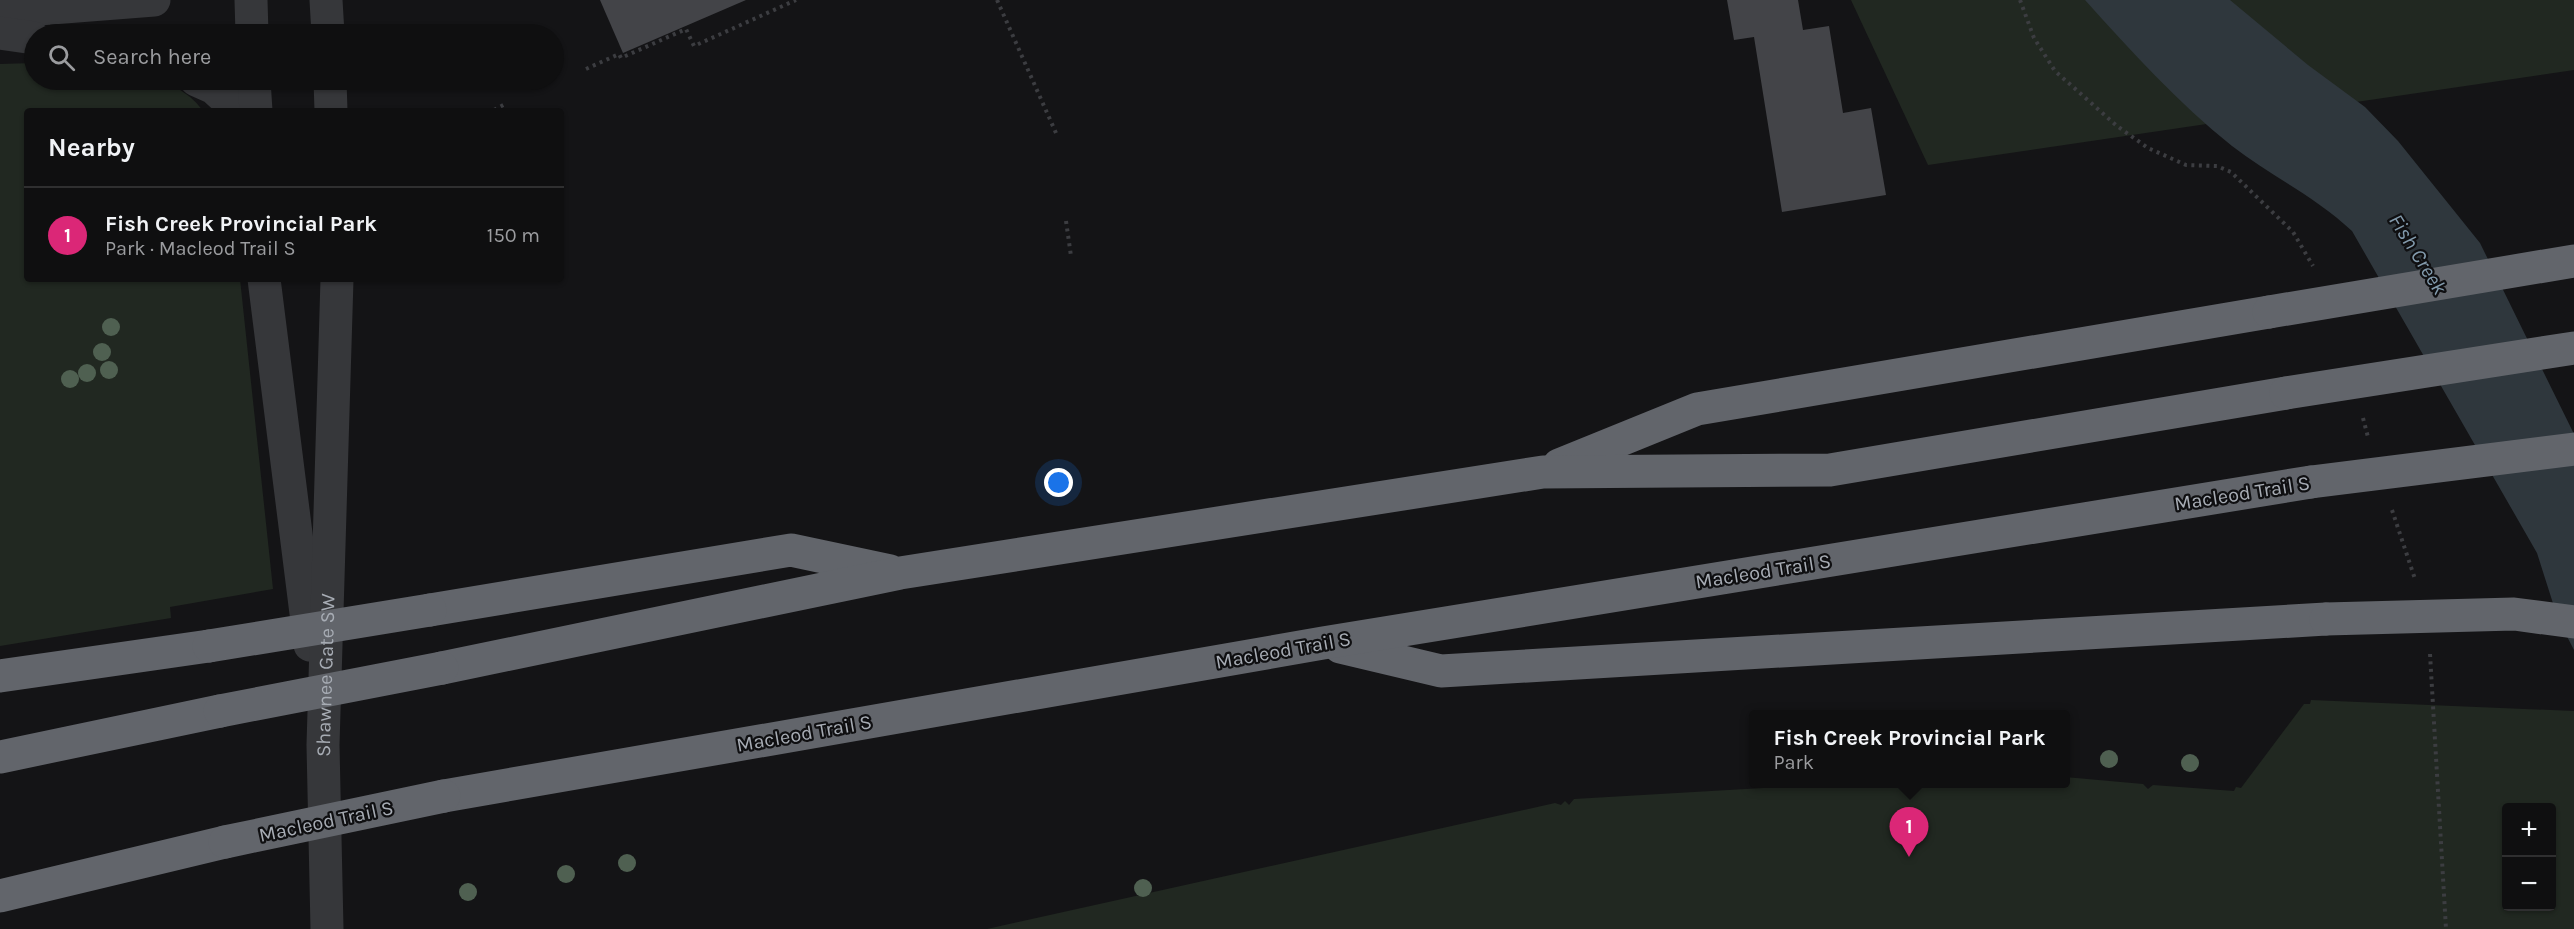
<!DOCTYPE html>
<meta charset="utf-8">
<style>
body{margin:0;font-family:Karla,sans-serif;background:#1d1d1e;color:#f1f3f6}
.controls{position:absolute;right:18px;bottom:18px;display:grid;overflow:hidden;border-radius:6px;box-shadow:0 2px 4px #0004}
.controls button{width:54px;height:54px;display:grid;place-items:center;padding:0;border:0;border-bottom:2px solid #2f2f30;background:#0f0f10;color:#f1f3f6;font:30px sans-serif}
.you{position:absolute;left:1059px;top:483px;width:21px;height:21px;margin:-15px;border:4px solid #fff;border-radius:50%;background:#1a73e8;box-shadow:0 0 0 9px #1a73e833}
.badge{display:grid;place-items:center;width:39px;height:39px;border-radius:50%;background:#db2777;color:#fff;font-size:20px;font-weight:700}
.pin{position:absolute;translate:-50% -50px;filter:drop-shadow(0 2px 3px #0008)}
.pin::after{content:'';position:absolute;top:32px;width:21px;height:18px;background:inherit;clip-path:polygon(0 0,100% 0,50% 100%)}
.popup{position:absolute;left:1749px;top:710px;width:321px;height:78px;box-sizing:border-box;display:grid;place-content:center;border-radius:6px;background:#0f0f10;filter:drop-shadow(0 2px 4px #0005);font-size:20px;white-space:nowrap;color:#9b9c9f}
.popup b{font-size:22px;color:#f1f3f6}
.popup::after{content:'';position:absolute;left:50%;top:100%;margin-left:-12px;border:12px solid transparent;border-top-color:#0f0f10}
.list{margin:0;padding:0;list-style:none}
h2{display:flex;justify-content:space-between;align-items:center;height:78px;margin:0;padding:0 24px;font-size:26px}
h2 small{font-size:20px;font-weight:400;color:#9b9c9f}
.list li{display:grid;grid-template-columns:39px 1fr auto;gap:18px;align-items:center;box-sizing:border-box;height:96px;padding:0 24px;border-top:2px solid #2f2f30}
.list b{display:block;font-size:22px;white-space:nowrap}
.list p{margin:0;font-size:20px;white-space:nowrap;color:#9b9c9f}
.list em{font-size:20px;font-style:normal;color:#9b9c9f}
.icon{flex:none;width:33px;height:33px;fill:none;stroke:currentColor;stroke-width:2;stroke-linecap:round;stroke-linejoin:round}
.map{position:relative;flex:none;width:2574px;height:929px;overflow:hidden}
.search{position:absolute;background:#0f0f10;box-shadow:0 2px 4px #0004;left:24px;top:24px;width:540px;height:66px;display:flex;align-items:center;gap:15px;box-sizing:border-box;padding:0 21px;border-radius:33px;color:#9b9c9f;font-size:22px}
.panel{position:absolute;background:#0f0f10;box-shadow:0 2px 4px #0004;left:24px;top:108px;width:540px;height:174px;border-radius:6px}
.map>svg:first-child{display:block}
.green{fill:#212821;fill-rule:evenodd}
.water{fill:#2f373d}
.building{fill:#434448}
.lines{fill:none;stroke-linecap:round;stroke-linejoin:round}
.path{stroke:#3c3d41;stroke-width:4;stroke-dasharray:3 4.5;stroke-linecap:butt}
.minor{stroke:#36373a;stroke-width:33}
.highway{stroke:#62656b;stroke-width:33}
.highway-bridge{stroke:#62656b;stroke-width:33}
.tree{fill:#4f6051}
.labels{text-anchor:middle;stroke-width:4.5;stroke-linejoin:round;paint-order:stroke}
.street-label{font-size:20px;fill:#a7acb4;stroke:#0f0f11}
.water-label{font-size:21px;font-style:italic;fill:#829aac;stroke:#0f0f11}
</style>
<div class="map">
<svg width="2574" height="929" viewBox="0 0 2574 929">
<rect width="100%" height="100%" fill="#141416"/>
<!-- green -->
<g class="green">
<polygon points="1851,0 2574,0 2574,70 1928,165"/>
<path d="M34 63V80C70 80 119 75 152 80 171 82 192 95 203 111H27V279H240L273 589 170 607 171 618 0 646V64Z"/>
<path d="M2311 700 2574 711V929H987L1555 803 1561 805 1565 801 1569 805 1574 799 1832 784H2065V777L2143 784 2148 789 2153 785 2234 791 2236 787 2241 788 2304 704H2310ZM2506 808H2552V906H2506Z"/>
</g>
<!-- water -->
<path class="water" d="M2085 0H2230L2308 65 2365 107 2398 141 2480 243 2574 434V650L2558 619 2537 553 2352 231C2316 197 2271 176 2232 146 2178 103 2131 51 2085 0Z"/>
<!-- building -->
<g class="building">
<polygon points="600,0 746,0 623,53"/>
<polygon points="1727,0 1798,0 1803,30 1829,26 1843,113 1871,108 1886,195 1782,212 1754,37 1734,40"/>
</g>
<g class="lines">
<!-- path -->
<g class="path">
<polyline points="997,0 1056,133"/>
<polyline points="2020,0 2034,38 2055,71 2117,126 2148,148 2186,165 2217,166 2231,172 2293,232 2313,266"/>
<polyline points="586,69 619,54 621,58 686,29 694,46 796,0"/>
<polyline points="494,110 507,103"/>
<polyline points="1066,221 1071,256"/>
<polyline points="2363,418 2368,437"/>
<polyline points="2392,510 2415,579"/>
<polyline points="2430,654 2446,929"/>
</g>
<!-- minor -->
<g class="minor">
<polyline points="251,0 252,34"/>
<polyline points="326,0 328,34"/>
<polyline points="0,12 154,0"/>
<polyline points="0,33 34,38"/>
<polyline points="196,80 214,88 239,111"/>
<polyline points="254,80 256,111"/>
<polyline points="330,80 331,111"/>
<polyline points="264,279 310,645"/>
<path id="s1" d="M327 929 323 745 337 279"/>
</g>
<!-- highway -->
<g class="highway">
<polyline points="1559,465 1697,409 2269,312"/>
<polyline points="430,610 791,550 890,571"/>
<polyline points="1340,647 1441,671 2326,619"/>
<polyline points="442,668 900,573 1543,472 1830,470 2286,393"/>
<polyline points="0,676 209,646"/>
<polyline points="0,757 220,711"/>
<polyline points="444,796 1323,643 2311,482"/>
<polyline points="0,896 225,842"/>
</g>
<!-- highway-bridge -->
<g class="highway-bridge">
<polyline points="2269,312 2574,261"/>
<polyline points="2286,393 2574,348"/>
<polyline points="2311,482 2574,449"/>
<polyline points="2326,619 2514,614 2574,622"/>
<polyline points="209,646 430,610"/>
<polyline points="220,711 442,668"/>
<polyline points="225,842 444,796"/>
</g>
</g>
<!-- trees -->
<g class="tree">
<circle cx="111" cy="327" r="9"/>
<circle cx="102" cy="352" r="9"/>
<circle cx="109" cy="370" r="9"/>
<circle cx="87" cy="373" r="9"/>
<circle cx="70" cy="379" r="9"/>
<circle cx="2109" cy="759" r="9"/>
<circle cx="2190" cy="763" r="9"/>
<circle cx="627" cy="863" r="9"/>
<circle cx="566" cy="874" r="9"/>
<circle cx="1143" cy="888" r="9"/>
<circle cx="468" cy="892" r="9"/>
</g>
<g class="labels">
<!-- street labels -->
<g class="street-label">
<text transform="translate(2242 493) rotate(-9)" y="7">Macleod Trail S</text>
<text transform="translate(1763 571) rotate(-9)" y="7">Macleod Trail S</text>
<text transform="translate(1283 650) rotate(-10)" y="7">Macleod Trail S</text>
<text dy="7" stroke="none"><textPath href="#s1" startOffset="254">Shawnee Gate SW</textPath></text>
<text transform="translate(804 733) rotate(-10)" y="7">Macleod Trail S</text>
<text transform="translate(326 821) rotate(-12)" y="7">Macleod Trail S</text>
</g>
<!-- water labels -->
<g class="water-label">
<text transform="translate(2418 254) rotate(58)" y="7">Fish Creek</text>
</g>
</g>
</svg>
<div class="controls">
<button>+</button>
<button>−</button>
</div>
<div class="you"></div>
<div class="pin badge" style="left:1909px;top:857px">1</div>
<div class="popup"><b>Fish Creek Provincial Park</b>Park</div>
<div class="search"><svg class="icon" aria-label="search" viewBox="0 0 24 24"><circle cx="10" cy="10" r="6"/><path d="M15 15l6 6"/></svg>Search here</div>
<section class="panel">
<h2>Nearby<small></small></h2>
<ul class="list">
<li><span class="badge">1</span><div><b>Fish Creek Provincial Park</b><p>Park · Macleod Trail S</p></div><em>150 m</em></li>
</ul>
</section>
</div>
